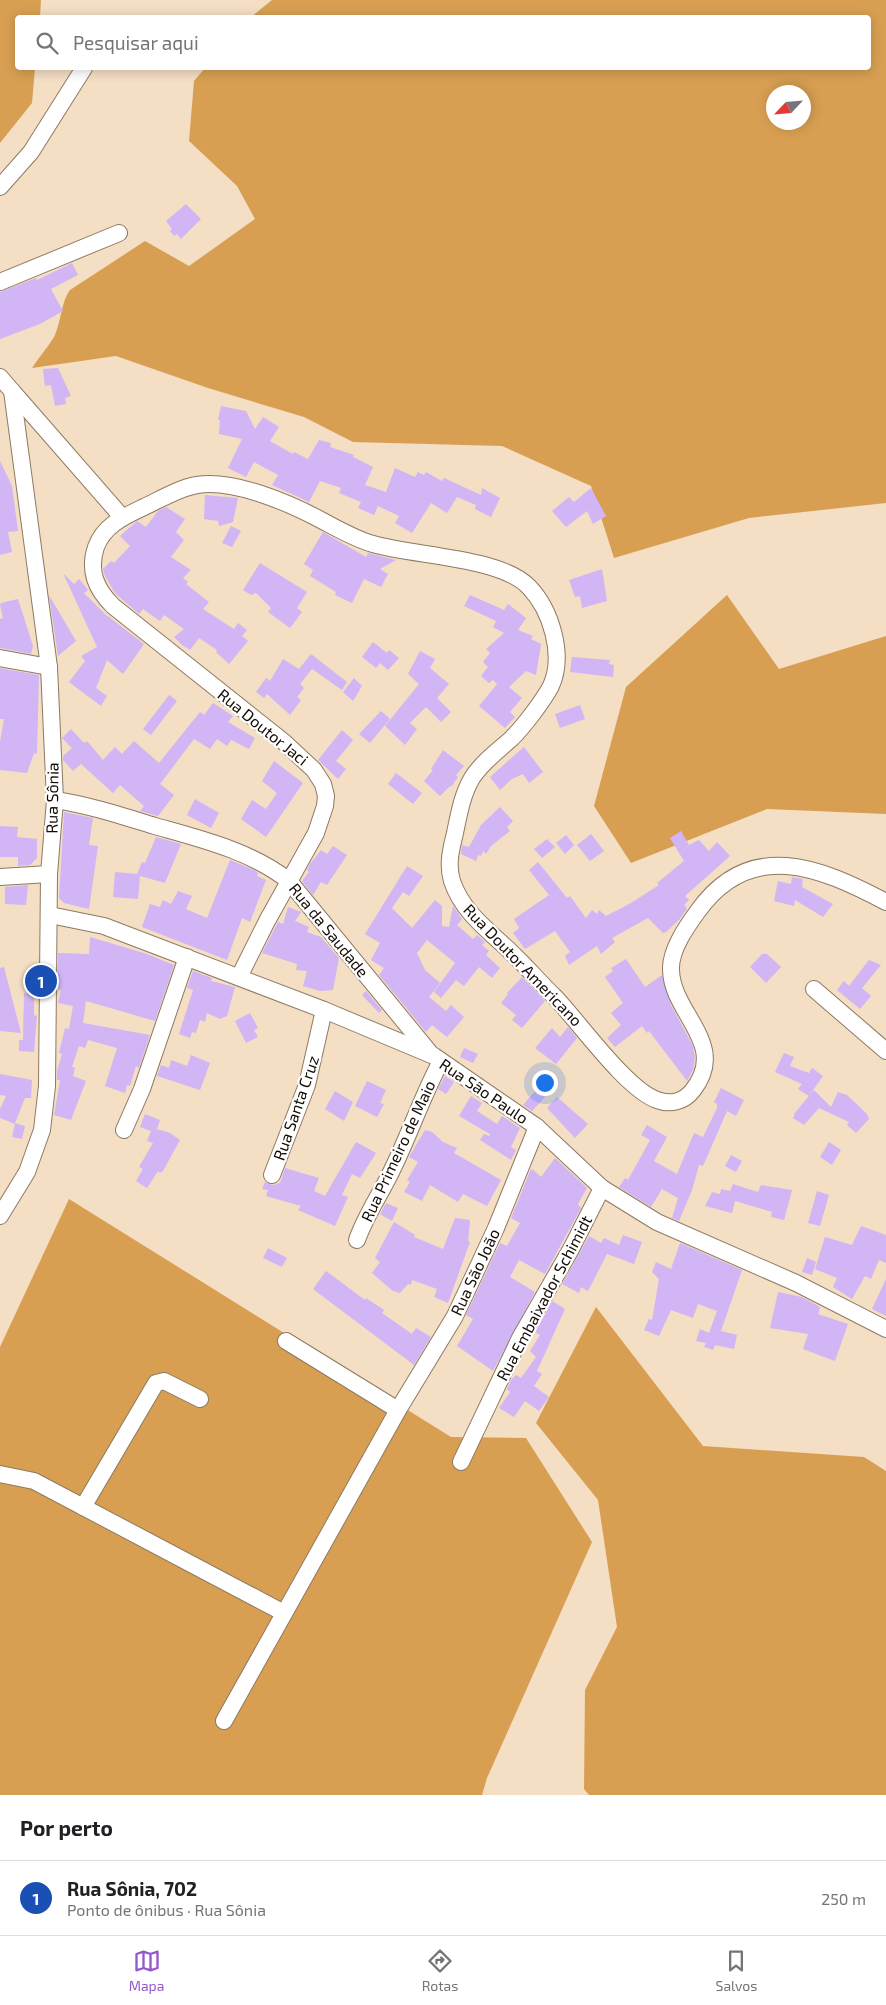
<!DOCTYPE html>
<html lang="pt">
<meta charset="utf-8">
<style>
body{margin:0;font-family:"Exo 2",sans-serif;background:#f2f2f2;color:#202124}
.compass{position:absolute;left:766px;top:85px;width:45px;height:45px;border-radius:50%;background:#fff;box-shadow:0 2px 12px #0003;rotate:244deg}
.you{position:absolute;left:544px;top:1082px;width:18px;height:18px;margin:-12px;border:4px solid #fff;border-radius:50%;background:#1a73e8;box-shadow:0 0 0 8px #1a73e833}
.badge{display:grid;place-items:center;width:32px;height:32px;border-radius:50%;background:#9557ce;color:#fff;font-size:16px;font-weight:700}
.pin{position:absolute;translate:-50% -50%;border:2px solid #fff;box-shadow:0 1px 5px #0006}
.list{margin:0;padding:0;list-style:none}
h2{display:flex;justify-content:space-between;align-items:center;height:65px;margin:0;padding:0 20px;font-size:21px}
h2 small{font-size:16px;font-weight:400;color:#757577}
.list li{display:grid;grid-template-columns:32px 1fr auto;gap:15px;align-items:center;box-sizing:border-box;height:75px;padding:0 20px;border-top:1px solid #e0e0e0}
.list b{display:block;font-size:19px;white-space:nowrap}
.list p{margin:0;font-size:16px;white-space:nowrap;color:#757577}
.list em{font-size:16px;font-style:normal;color:#757577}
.icon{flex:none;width:28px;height:28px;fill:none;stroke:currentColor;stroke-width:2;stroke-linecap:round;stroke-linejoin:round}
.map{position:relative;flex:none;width:886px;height:1795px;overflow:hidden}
.search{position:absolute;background:#fff;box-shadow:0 2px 12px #0003;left:15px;right:15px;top:15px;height:55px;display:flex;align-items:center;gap:12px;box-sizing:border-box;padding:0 18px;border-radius:5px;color:#757577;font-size:19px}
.sheet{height:140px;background:#fff}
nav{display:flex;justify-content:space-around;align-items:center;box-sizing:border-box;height:70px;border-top:1px solid #e0e0e0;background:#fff;font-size:14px;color:#757577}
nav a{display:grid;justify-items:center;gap:2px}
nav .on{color:#9557ce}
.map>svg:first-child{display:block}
.forest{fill:#d89f52;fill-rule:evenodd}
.building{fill:#d2b5f5}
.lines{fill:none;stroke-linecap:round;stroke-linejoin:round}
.minor-casing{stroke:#8d7a62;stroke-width:18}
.minor{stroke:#fff;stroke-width:16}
.labels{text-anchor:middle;stroke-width:4.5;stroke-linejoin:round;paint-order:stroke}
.street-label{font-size:16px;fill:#140c04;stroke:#fff}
</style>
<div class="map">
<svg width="886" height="1795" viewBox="0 0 886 1795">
<rect width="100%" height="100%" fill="#f4dec4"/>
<!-- forest -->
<g class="forest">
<polygon points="0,0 41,0 40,17 18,18 18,68 35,68 32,103 0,143"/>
<path d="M272 0H886V503L749 518 614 558 591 486 502 446 353 442 304 417 208 388 116 356 32 368C39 357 49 346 55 335 61 321 62 300 70 290L145 241 189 266 255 219 237 186 189 141 194 81 205 68H868V18L251 17ZM774 92H804V122H774Z"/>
<polygon points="727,595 779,669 886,636 886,814 767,809 631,863 594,806 626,687"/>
<polygon points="69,1199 451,1437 526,1438 592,1542 487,1778 482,1795 0,1795 0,1347"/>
<polygon points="596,1307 703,1446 864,1457 886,1471 886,1795 589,1795 584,1789 585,1690 617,1627 598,1500 536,1423"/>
</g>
<!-- building -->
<g class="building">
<polygon points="186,204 201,219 181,239 177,234 174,236 170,231 172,229 166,221"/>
<polygon points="72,263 78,275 51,289 63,311 40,324 0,339 0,292 36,278 37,280"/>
<polygon points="58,368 71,396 65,398 66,404 55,406 51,385 45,386 43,369"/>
<polygon points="221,406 246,411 255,429 263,417 279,427 270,441 293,454 294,452 308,459 319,440 331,443 330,447 354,455 353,457 373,467 365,485 386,492 395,468 415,477 418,472 424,475 426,472 442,481 444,478 481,495 482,488 500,498 491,517 475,509 476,505 457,497 447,513 431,503 412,533 395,523 399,516 378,506 374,515 358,508 361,502 339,493 341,488 320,481 309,502 272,485 278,475 254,462 246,477 228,468 242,439 219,434 220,420 218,420"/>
<polygon points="0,461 12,486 18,531 8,532 12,552 0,555"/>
<polygon points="591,488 606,516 593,524 587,511 566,527 552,511 569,497 574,502"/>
<polygon points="205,495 238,498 233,522 219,526 218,521 204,519"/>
<polygon points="166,507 185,519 176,532 184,540 171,557 191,570 183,578 188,582 186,584 209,602 203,609 234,629 238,623 247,630 242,636 248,641 229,664 216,652 217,650 199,638 190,650 182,645 174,637 184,629 164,615 160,621 143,609 139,614 115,593 105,576 103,569 111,561 114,563 130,546 120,536 137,521 146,527 158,511"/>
<polygon points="231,526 241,531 232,547 222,543"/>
<polygon points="323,532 366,557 368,553 396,560 380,569 388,574 381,587 364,579 352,603 335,595 336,592 310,576 313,570 304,564"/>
<polygon points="260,563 307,592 297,608 302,612 290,628 268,612 271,608 256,593 251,595 243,590"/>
<polygon points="602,569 607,601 582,608 580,596 575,597 569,580"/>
<polygon points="63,573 74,584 79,579 88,590 84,593 105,614 144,644 123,674 107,660 96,688 107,696 101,706 69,682 85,661 81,656 97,647"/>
<polygon points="49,595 76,641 58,656"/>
<polygon points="470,595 504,610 508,604 526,618 518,630 533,636 531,639 541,644 536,675 526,671 509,687 522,698 510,712 515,717 505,728 479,706 497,684 493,680 489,683 481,676 488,667 483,662 490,653 486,649 504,633 493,627 496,621 464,606"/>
<polygon points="18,599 33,646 31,654 0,648 0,619 3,618 0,605 1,603"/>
<polygon points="373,642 387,653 389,650 399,658 388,670 380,663 376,668 362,657"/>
<polygon points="420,651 435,659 430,668 449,684 437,698 451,712 441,722 426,707 410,723 417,729 405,745 385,726 419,684 408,674"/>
<polygon points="311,654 347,682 342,690 312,669 300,684 304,688 297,697 301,700 290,715 267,694 264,698 256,692 266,678 270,681 283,659 299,669"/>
<polygon points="572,657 610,660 609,664 614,665 613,677 570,672"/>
<polygon points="0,668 39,675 37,754 34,753 27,773 0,770 0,742 4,719 0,719"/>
<polygon points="354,678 362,686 353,701 343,692"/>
<polygon points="169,695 177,701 151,735 143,729"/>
<polygon points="213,703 233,716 228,722 255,738 249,749 231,740 227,746 217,739 210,749 194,739 160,784 174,795 158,816 140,811 144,806 120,785 113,793 81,764 73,771 63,760 63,756 72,748 62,738 71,729 84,743 87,741 103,760 115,747 122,754 134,741 159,763 200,712 204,715"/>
<polygon points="580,705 585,719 560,728 555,714"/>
<polygon points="381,711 390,719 370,743 359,734"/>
<polygon points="342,730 353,740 336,761 346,769 338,779 318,760"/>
<polygon points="524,747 543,772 529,783 523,774 512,779 500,790 490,777"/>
<polygon points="443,750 464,766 456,775 458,777 451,787 450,786 440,796 424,781 433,770 431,769"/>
<polygon points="274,761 303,783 266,837 241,819 252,800 266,809 277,793 262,781"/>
<polygon points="396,773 422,793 413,804 388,784"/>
<polygon points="195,799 219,813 211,828 187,815"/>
<polygon points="500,807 513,821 507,827 510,831 491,846 486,854 483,851 481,856 478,855 476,861 461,854 462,845 469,847 481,825"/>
<polygon points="64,812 93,818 89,845 98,846 89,909 64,903 59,898"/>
<polygon points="0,826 18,827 17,837 37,839 37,858 30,865 18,866 18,857 0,857"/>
<polygon points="681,831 689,845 699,840 709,851 717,842 730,856 685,896 689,900 684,905 687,909 679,920 666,932 663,933 648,918 612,938 615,942 601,954 597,946 569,965 565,956 570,952 555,931 525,949 513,933 519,928 514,919 549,895 529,870 538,862 567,898 570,896 586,918 592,910 597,914 599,910 606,916 631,903 659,885 657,883 684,861 670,838"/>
<polygon points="591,834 604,851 590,861 577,845"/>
<polygon points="566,835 574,845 565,854 556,843"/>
<polygon points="156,837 181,844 165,883 140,876 138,899 113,897 115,872 137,874 142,862 145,863"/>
<polygon points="547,839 555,847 542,858 534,849"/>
<polygon points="333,846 347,855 327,885 321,882 313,895 302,881 309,872 307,870 310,864 321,850 327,854"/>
<polygon points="230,860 254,870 258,873 257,876 266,880 250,922 242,918 227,960 142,927 150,904 160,907 163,900 171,904 178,891 192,896 186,909 207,918"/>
<polygon points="407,866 423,876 409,896 403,892 392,908 412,928 435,900 442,906 442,926 449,927 453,906 462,919 457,925 473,939 477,935 485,942 482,945 489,951 486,955 500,968 492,978 479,967 464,986 456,980 441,998 434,992 455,963 427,940 421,948 417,953 425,970 440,983 429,997 446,1011 451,1005 464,1017 447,1037 432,1025 426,1032 379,975 384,968 371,960 380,943 365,934"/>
<polygon points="792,877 803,879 802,887 833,904 823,917 795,900 794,906 774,901 778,881 791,884"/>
<polygon points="28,885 26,905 5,904 5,887"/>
<polygon points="288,907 301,912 295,921 309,927 307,932 321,937 339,958 333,990 320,991 303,986 307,971 296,970 297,964 262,953 278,922 283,924"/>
<polygon points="90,937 147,954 174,965 155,1021 86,1001 83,1023 150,1035 139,1068 136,1066 130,1086 127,1085 125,1093 105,1086 117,1048 88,1040 85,1048 79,1046 72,1067 75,1068 73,1076 86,1081 71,1120 54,1115 60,1080 57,1080 57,1071 62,1054 59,1053 65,1028 69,1029 73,1006 58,1003 61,990 58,990 58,953 89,954"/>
<polygon points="762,954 767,954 781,967 766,983 750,967"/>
<polygon points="626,959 645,987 662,975 671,1005 693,1046 695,1058 693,1070 687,1081 649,1031 647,1033 642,1026 615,1047 607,1038 621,1025 611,1013 623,1003 605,977 613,971 611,968"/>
<polygon points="869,960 881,965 862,988 871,996 860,1009 837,990 844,981 849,986"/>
<polygon points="4,967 21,1033 0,1031 0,968"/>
<polygon points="193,971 212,978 211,981 235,987 227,1016 220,1019 207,1013 205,1022 200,1020 196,1033 192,1032 190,1038 179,1034 193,990 187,988"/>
<polygon points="25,976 38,976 38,987 24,986"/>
<polygon points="522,977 545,1001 522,1028 512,1020 516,1015 501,1003 508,994 507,993"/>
<polygon points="366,991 382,1010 379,1013 362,995"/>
<polygon points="24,993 34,994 34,1015 37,1016 34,1052 19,1051 19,1040 23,1040"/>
<polygon points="250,1013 258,1028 254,1030 258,1037 246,1043 235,1021"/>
<polygon points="568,1027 577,1038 556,1064 535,1048 552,1028 560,1037"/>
<polygon points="464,1048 478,1054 473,1063 460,1057"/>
<polygon points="784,1053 794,1057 790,1066 809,1073 812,1068 823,1076 809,1096 798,1089 802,1084 775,1072"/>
<polygon points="191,1055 210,1063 200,1090 157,1076 161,1065 169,1068 171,1060 187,1066"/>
<polygon points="0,1074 32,1080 31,1098 25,1098 15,1123 25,1126 22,1139 12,1137 15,1124 0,1118 0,1109 6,1096 0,1095"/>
<polygon points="445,1076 454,1082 446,1094 438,1089"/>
<polygon points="367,1081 386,1090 380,1103 384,1104 377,1117 355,1106"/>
<polygon points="721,1088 744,1100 736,1116 727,1111 703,1166 699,1165 692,1190 679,1221 672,1218 678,1198 662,1189 651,1207 619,1187 625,1178 628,1180 650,1140 641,1135 647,1125 667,1137 654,1161 677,1174 694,1133 703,1137 717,1108 717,1104 714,1102"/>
<polygon points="537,1089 545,1097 532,1111 523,1105"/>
<polygon points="814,1090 831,1107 838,1092 847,1095 867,1114 869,1119 856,1133 847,1125 849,1122 819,1108 804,1125 793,1118 795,1115 794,1114"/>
<polygon points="335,1091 353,1102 344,1121 325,1109"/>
<polygon points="471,1096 482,1103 477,1111 497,1124 502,1116 520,1128 511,1147 516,1150 511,1160 480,1140 484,1134 489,1136 490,1134 459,1116"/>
<polygon points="557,1097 588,1124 575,1138 547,1108"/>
<polygon points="145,1114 160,1120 157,1129 170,1133 180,1140 163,1171 160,1173 158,1171 147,1188 136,1181 143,1169 139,1167 153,1143 147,1141 151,1131 140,1127"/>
<polygon points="425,1130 432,1132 443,1142 457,1148 454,1153 501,1180 487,1206 463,1194 458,1202 430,1185 422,1201 404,1192 410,1182 407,1180 418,1162 409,1157"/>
<polygon points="356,1142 376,1153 360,1178 352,1174 342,1195 348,1197 335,1226 298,1210 301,1206 266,1196 268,1190 262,1189 265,1182 273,1185 280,1183 285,1168 319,1178 314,1191 325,1196"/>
<polygon points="829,1142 841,1150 832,1165 820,1157"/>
<polygon points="731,1155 742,1161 736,1172 725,1166"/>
<polygon points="555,1158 587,1188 578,1204 581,1208 545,1274 519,1260 510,1277 535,1292 493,1371 457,1346 473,1319 466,1315 500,1243 507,1246 520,1223 511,1218 530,1171 532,1169 541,1177"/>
<polygon points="733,1184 758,1192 761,1185 792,1190 784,1220 771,1217 772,1212 735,1201 732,1213 705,1206 712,1192 720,1194 721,1189 730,1191"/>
<polygon points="817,1191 829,1195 820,1226 808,1223"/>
<polygon points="386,1203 398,1208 392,1221 380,1214"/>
<polygon points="455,1218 470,1220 468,1241 470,1242 448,1303 434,1297 437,1289 412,1280 411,1285 408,1284 400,1293 393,1291 372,1273 380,1262 375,1258 394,1222 415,1235 414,1237 443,1249"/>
<polygon points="861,1226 886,1235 886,1263 879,1260 871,1279 865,1276 852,1299 833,1287 837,1278 815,1269 825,1237 852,1245"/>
<polygon points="623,1235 642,1242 634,1264 607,1254 588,1291 581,1287 579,1293 562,1284 589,1236 601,1243 604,1238 619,1245"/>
<polygon points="680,1243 742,1270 721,1331 737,1335 734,1349 715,1345 713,1350 704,1347 706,1343 696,1341 700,1329 709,1333 717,1311 698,1304 693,1318 671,1310 659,1336 644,1330 649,1319 652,1320 659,1279 652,1272 656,1262 671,1269"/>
<polygon points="268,1248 287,1258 282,1267 263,1258"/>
<polygon points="807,1258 816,1262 812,1275 802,1272"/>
<polygon points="326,1271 365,1300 366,1298 384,1310 382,1313 412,1334 416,1328 431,1337 414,1365 313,1289"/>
<polygon points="886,1279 886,1316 872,1309"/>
<polygon points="778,1292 802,1297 820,1307 818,1314 848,1324 835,1361 803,1349 808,1334 770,1328"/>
<polygon points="552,1301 565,1309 537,1371 542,1374 534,1386 549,1397 539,1411 525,1401 514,1417 499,1408 510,1392 507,1389 511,1380 516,1375 521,1378 536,1357 530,1351 540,1335 535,1332"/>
</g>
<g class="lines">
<defs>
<g id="minor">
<polyline points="0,187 31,152 84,68"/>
<polyline points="0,282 119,233"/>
<polyline points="0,377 12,391 49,667 55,800 49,874 47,1086 42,1130 27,1172 0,1216"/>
<polyline points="12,391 122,517"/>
<polyline points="0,658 49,667"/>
<path d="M55 800C89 805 122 816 155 826 201 839 251 851 289 881L430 1053"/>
<polyline points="0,877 49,874"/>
<polyline points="50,915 104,926 324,1010 434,1056 537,1127 602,1188 657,1222 796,1283 886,1329"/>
<path d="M239 977 267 921 316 833 325 806 326 796 323 784 314 770 284 742 113 606C96 589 88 571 96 547 104 525 125 516 144 507 161 499 179 488 197 485 234 479 289 503 321 520 338 529 355 539 373 544 413 556 501 557 529 587 551 610 565 655 551 686 543 701 524 726 512 738 498 751 482 762 472 778 462 795 459 814 455 833 451 849 447 865 452 881 463 914 491 932 514 955 528 968 540 983 554 996 579 1022 626 1089 657 1100 670 1105 684 1102 693 1090 729 1044 672 1014 671 970 670 950 687 926 698 911 750 838 820 867 886 902"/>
<polyline points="814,989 886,1051"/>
<polyline points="124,1130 142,1089 187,957"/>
<polyline points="272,1175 307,1085 324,1010"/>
<path d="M357 1240C366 1214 382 1192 393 1168 410 1133 422 1097 440 1063"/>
<polyline points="286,1341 398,1410"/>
<polyline points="461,1462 520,1338 571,1249 602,1188"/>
<polyline points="0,1474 34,1481 284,1613"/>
<polyline points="83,1507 156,1383 164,1381 200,1399"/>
<polyline points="224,1721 398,1410 455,1316 496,1228 537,1127"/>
</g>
</defs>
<!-- minor casing -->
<use href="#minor" class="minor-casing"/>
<!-- minor -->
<use href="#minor" class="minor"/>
</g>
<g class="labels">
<!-- street labels -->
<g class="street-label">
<text transform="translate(263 727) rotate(39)" y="6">Rua Doutor Jaci</text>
<text transform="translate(52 798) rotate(-89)" y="6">Rua Sônia</text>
<text transform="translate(329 930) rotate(51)" y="6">Rua da Saudade</text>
<text transform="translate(523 965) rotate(46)" y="6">Rua Doutor Americano</text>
<text transform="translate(484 1091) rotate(34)" y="6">Rua São Paulo</text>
<text transform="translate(296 1108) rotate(-71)" y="6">Rua Santa Cruz</text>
<text transform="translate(398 1151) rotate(-65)" y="6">Rua Primeiro de Maio</text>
<text transform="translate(475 1272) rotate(-65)" y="6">Rua São João</text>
<text transform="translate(544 1298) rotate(-62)" y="6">Rua Embaixador Schimidt</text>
</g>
</g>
</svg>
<svg class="compass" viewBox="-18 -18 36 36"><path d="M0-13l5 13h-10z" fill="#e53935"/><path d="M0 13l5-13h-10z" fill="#757577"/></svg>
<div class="you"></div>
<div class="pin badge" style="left:41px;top:981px;background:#1a4fb4">1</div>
<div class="search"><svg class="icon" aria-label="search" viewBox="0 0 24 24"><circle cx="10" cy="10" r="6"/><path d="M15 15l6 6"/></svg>Pesquisar aqui</div>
</div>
<section class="sheet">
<h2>Por perto<small></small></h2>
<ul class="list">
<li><span class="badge" style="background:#1a4fb4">1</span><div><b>Rua Sônia, 702</b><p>Ponto de ônibus · Rua Sônia</p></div><em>250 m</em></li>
</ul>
</section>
<nav>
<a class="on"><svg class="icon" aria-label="map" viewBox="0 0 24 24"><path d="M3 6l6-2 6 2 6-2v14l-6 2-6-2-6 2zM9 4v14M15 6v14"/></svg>Mapa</a>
<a><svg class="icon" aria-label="directions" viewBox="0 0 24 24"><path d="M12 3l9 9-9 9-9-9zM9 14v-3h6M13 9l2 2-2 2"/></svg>Rotas</a>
<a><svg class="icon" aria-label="saved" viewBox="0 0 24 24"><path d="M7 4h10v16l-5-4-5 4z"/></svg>Salvos</a>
</nav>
